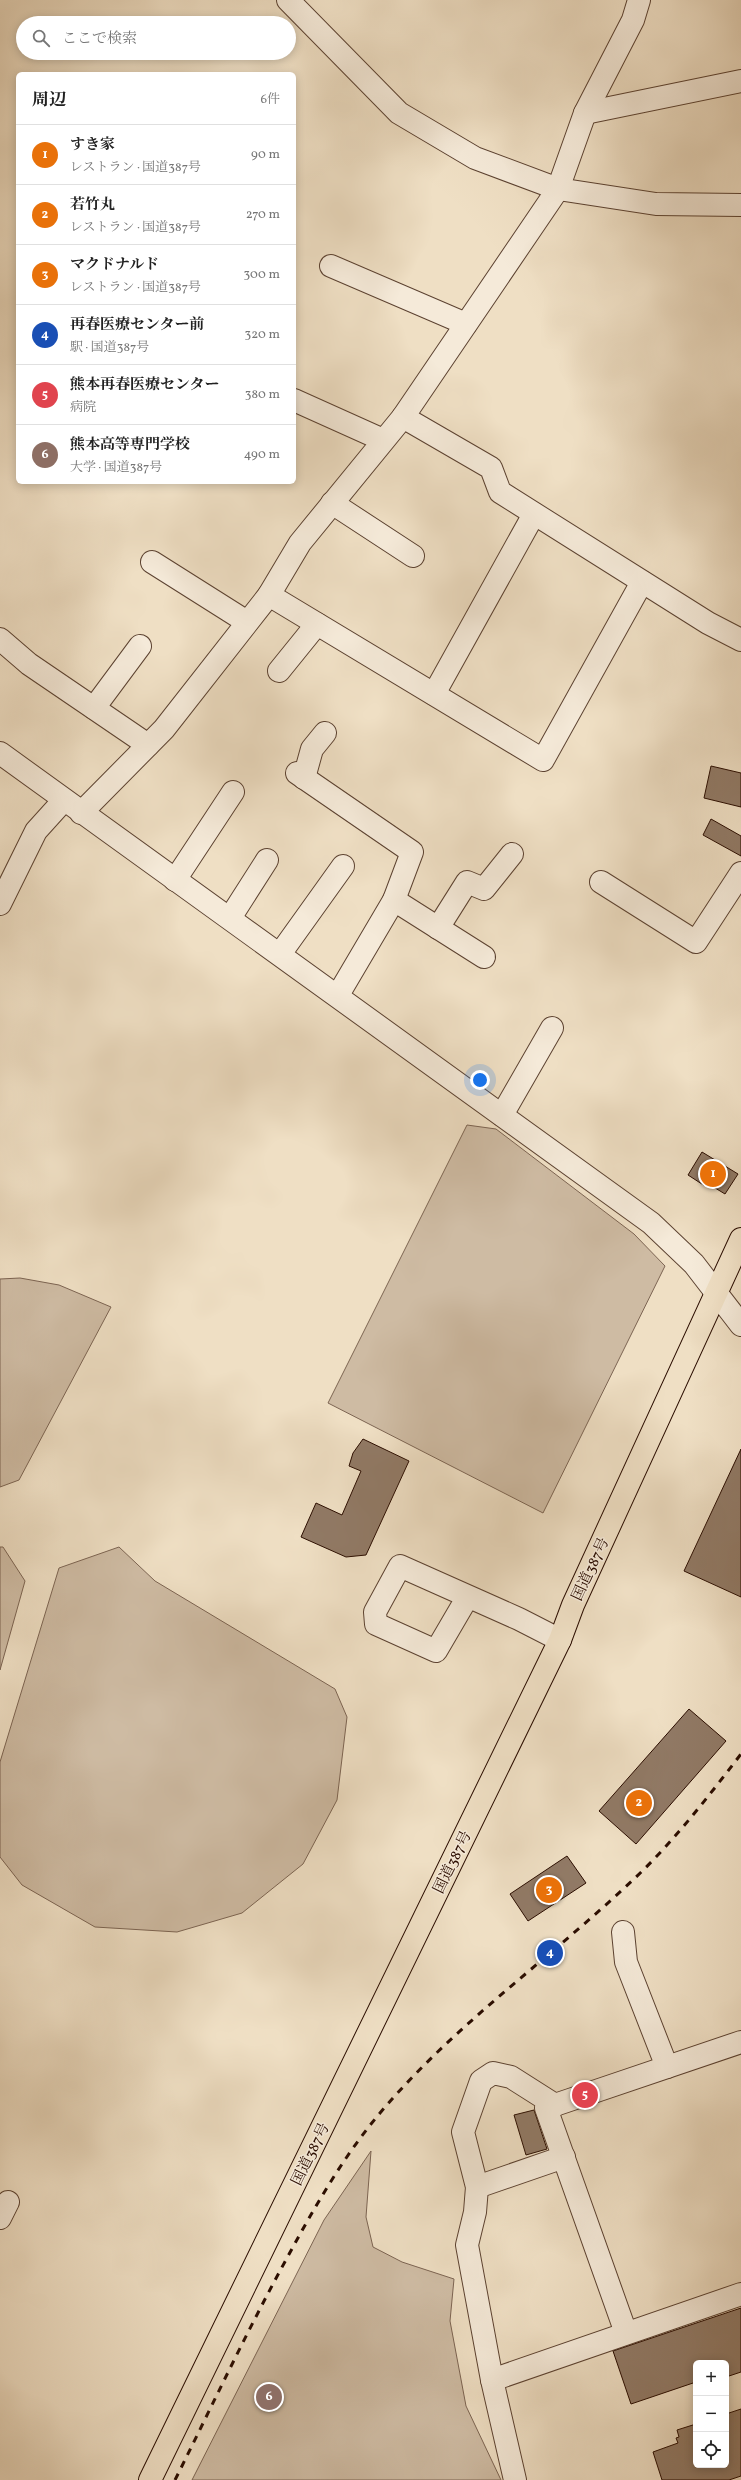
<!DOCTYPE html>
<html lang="ja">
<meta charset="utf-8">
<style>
body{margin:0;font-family:Vollkorn,"Noto Serif JP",serif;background:#f2f2f2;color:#222}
.controls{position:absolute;right:12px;bottom:12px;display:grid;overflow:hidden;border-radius:6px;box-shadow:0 2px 10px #0003}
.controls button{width:36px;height:36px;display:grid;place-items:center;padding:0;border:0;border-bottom:1px solid #e0e0e0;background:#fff;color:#222;font:20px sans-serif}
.you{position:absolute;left:480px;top:1080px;width:14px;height:14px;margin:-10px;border:3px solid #fff;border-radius:50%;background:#1a73e8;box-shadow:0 0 0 6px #1a73e833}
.badge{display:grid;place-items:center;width:26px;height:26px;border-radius:50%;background:#0b8043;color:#fff;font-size:13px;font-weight:700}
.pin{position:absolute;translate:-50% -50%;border:2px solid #fff;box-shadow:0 1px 4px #0006}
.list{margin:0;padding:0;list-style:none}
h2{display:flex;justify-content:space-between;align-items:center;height:52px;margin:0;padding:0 16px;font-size:17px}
h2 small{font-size:13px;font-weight:400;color:#767676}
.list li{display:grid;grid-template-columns:26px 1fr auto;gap:12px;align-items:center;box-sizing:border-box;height:60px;padding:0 16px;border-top:1px solid #e0e0e0}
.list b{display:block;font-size:15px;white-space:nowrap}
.list p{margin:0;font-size:13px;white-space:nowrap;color:#767676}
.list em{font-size:13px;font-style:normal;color:#767676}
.icon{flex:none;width:22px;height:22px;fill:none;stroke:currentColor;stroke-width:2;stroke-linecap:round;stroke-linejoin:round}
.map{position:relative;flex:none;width:741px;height:2480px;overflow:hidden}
.search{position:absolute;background:#fff;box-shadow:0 2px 10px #0003;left:16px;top:16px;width:280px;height:44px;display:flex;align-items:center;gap:10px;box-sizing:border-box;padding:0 14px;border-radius:22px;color:#767676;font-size:15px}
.panel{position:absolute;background:#fff;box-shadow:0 2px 10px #0003;left:16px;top:72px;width:280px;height:412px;border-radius:6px}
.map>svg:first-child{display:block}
.green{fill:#cebba3;stroke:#7c6452}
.building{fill:#917a66;stroke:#2b0d00}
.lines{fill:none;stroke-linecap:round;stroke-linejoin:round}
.minor-casing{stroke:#5c4231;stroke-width:24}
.highway-casing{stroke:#2b0d00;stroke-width:24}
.minor{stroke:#f5ead9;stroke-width:22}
.highway{stroke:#efdfc4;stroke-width:22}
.rail{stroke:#2b0d00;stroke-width:3;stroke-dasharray:7 7;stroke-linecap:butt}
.labels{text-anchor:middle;stroke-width:3;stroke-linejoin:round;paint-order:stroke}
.street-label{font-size:15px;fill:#2b0d00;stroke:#f5ead9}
</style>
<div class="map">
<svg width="741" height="2480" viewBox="0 0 741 2480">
<rect width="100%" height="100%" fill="#efdfc4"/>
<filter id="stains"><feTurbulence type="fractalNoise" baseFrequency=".005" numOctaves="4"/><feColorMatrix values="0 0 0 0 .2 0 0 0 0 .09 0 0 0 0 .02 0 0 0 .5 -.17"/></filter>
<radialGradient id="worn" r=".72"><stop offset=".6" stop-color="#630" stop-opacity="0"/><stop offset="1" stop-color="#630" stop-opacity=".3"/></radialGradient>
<!-- green -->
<g class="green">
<polygon points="467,1125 496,1129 634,1234 665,1266 543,1513 328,1403"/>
<polygon points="20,1278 59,1285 111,1307 19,1480 0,1487 0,1279"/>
<polygon points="0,1547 3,1547 25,1581 0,1670"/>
<polygon points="119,1547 155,1581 335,1689 347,1717 337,1800 303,1864 242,1913 177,1932 95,1927 22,1885 0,1857 0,1762 59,1568"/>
<polygon points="371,2151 366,2217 373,2247 402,2262 454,2279 450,2321 466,2406 501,2480 192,2480 324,2220"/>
</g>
<!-- building -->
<g class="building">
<polygon points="711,766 741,773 741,807 704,798"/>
<polygon points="711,819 741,836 741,856 703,835"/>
<polygon points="702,1152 738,1174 725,1194 707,1183 705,1186 688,1175"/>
<polygon points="363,1439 409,1461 366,1555 346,1557 301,1537 316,1503 342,1515 361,1471 349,1466 353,1453"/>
<polygon points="741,1449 741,1597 684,1571"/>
<polygon points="689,1709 726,1741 636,1844 599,1811"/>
<polygon points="567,1856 586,1883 528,1921 510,1894"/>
<polygon points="534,2110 547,2149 526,2155 514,2115"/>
<polygon points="741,2308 741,2372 726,2377 726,2363 696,2363 696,2382 631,2404 613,2351"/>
<polygon points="741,2409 741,2476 729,2480 662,2480 653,2452 678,2443 676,2438 679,2437 677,2430 696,2424 696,2465 726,2465 726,2414"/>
</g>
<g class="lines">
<defs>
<g id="minor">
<polyline points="288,0 399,113 475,158 558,189 656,204 741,205"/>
<polyline points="585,113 741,81"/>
<polyline points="331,266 466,324"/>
<polyline points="294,400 383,440"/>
<polyline points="403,417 491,468 500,492 708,623 741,640"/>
<polyline points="332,503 413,556"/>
<polyline points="152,562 247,622"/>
<polyline points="269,595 543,760 642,582"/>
<polyline points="0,639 29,664 148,745"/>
<polyline points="279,671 317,624"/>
<polyline points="434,694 534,514"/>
<polyline points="94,708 140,646"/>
<polyline points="0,753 651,1223 694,1264 741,1325"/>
<polyline points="297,773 412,852 394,900 338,995"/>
<polyline points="304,778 312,749 325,733"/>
<polyline points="81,813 164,729 269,595 300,543 403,417 558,189 585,113 633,20 639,0"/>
<polyline points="175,880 233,792"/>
<polyline points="601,882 696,942 741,873"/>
<polyline points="394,900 484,957"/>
<polyline points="0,904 36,831 64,800"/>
<polyline points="230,918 267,860"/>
<polyline points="438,928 467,882 484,889 512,854"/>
<polyline points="280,954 343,866"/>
<polyline points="502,1115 552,1028"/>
<polyline points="467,1598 436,1651 376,1624 375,1612 400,1566 519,1619 560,1640"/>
<polyline points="623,1932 626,1962 667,2067"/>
<polyline points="477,2187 564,2157"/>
<polyline points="0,2218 8,2202"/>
<polyline points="626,2333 546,2108 741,2042"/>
<polyline points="492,2380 741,2294"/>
<polyline points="515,2480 492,2380 467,2245 475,2212 477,2187 463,2132 481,2081 493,2073 511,2077 555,2105"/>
</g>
<polyline id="highway" points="150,2480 560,1640 573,1605 741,1239"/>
</defs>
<!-- minor casing -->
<use href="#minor" class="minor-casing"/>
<!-- highway casing -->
<use href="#highway" class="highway-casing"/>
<!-- minor -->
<use href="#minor" class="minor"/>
<!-- highway -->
<use href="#highway" class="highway"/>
<!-- rail -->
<path class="rail" d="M175 2480C212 2406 247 2331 287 2258 314 2208 343 2157 380 2113 455 2024 551 1958 635 1878 674 1841 708 1797 741 1754"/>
</g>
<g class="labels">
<!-- street labels -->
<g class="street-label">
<text transform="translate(590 1569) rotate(-65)" y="5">国道387号</text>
<text transform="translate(452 1862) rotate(-64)" y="5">国道387号</text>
<text transform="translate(310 2154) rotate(-64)" y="5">国道387号</text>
</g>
</g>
<rect width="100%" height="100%" filter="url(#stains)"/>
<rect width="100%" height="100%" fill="url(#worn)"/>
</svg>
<div class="controls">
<button>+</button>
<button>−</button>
<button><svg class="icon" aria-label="locate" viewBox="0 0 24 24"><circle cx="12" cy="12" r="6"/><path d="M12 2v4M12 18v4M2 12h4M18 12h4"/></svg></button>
</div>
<div class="you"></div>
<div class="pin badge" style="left:713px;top:1174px;background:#e8710a">1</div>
<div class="pin badge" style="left:639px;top:1803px;background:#e8710a">2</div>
<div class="pin badge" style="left:549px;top:1890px;background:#e8710a">3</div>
<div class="pin badge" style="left:550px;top:1953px;background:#1a4fb4">4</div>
<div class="pin badge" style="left:585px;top:2095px;background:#e0444e">5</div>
<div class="pin badge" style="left:269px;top:2397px;background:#8d6e63">6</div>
<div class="search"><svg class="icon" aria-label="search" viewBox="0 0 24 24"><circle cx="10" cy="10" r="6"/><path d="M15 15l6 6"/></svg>ここで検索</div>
<section class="panel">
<h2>周辺<small>6件</small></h2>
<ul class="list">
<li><span class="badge" style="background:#e8710a">1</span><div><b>すき家</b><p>レストラン · 国道387号</p></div><em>90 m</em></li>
<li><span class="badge" style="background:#e8710a">2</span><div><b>若竹丸</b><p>レストラン · 国道387号</p></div><em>270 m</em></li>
<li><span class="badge" style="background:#e8710a">3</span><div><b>マクドナルド</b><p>レストラン · 国道387号</p></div><em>300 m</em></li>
<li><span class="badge" style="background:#1a4fb4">4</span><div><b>再春医療センター前</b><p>駅 · 国道387号</p></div><em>320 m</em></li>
<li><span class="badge" style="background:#e0444e">5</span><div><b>熊本再春医療センター</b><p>病院</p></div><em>380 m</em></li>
<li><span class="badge" style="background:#8d6e63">6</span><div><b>熊本高等専門学校</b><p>大学 · 国道387号</p></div><em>490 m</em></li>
</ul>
</section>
</div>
